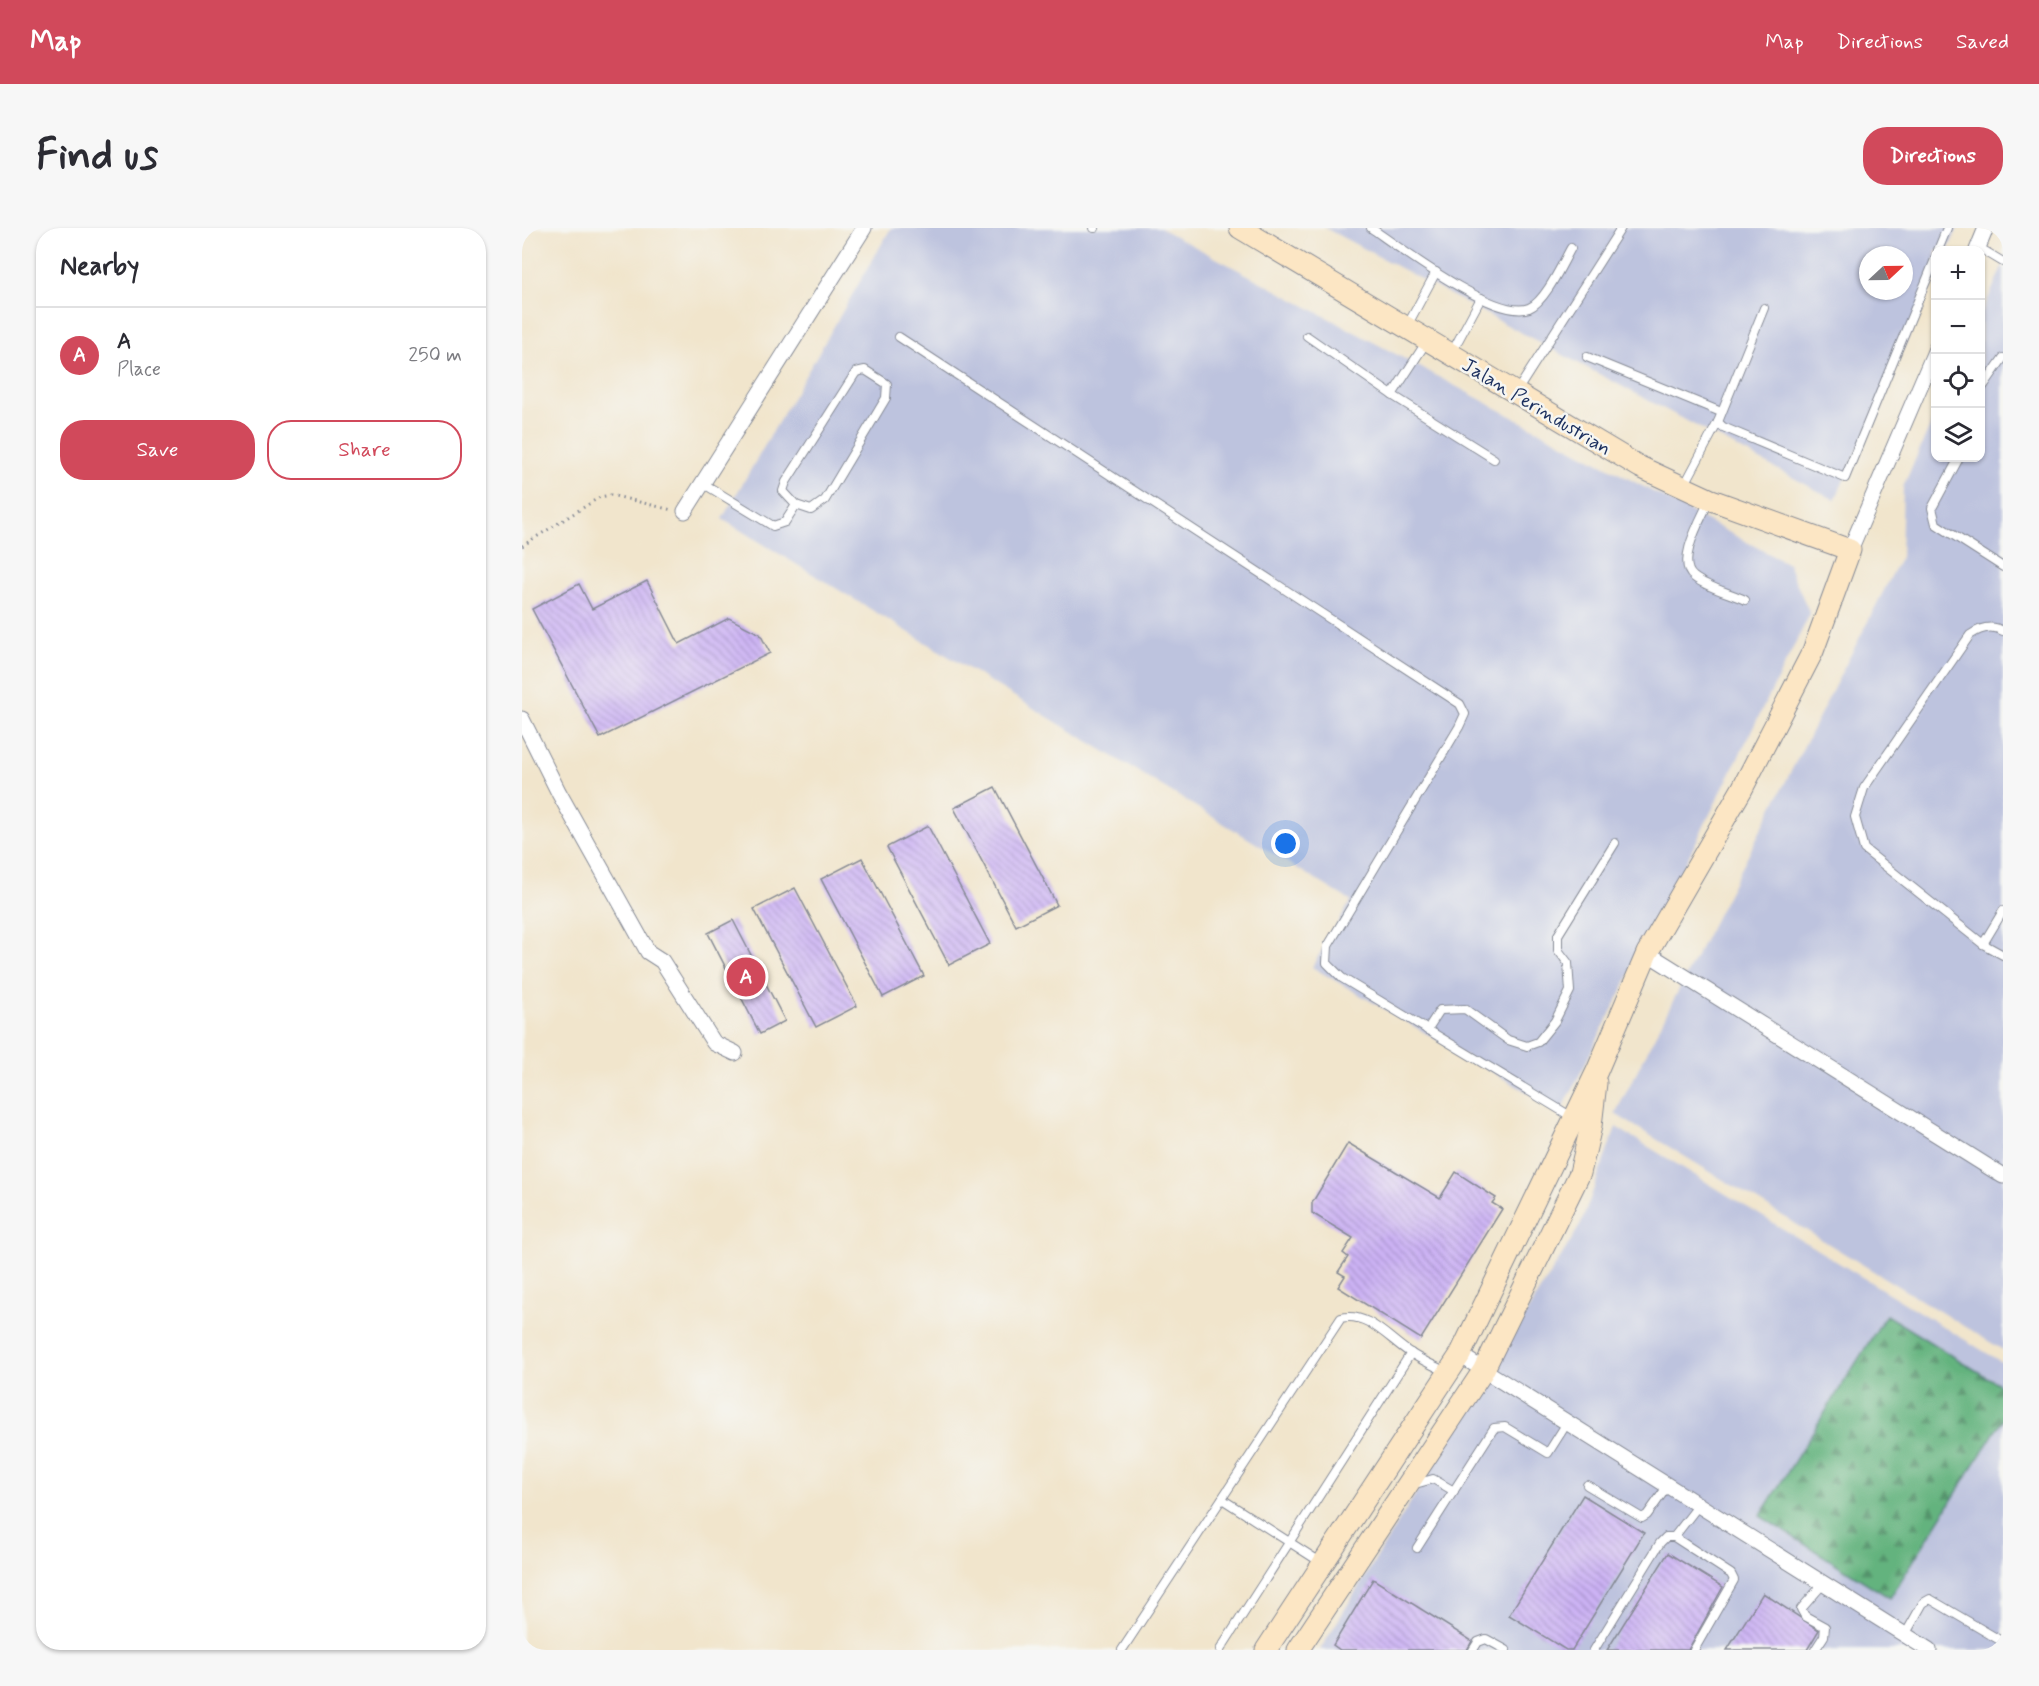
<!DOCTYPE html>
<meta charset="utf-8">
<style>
body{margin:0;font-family:Mynerve,sans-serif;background:#f7f7f7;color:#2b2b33}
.controls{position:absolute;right:18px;top:18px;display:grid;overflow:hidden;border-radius:12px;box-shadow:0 2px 4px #0004}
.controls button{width:54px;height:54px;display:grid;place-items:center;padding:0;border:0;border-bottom:2px solid #e1e1e2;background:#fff;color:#2b2b33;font:30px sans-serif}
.compass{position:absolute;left:1337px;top:18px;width:54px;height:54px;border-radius:50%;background:#fff;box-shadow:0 2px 4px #0004;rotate:68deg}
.you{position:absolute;left:764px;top:616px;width:21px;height:21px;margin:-15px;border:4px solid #fff;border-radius:50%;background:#1a73e8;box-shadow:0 0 0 9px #1a73e833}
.badge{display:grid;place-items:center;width:39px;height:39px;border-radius:50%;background:#d1495b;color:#fff;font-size:20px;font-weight:700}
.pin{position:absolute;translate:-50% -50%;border:3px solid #fff;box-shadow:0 2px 6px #0006}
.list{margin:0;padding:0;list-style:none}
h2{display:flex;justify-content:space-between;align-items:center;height:78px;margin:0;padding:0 24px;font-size:26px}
h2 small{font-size:20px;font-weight:400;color:#7c7c81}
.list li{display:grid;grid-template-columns:39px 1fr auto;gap:18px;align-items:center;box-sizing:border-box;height:96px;padding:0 24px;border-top:2px solid #e1e1e2}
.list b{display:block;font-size:22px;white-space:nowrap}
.list p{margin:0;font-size:20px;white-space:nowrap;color:#7c7c81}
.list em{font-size:20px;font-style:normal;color:#7c7c81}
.actions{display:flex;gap:12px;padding:18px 24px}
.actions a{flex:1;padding:14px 0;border:2px solid #d1495b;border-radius:24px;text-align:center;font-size:21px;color:#d1495b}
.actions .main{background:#d1495b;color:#fff}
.icon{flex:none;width:33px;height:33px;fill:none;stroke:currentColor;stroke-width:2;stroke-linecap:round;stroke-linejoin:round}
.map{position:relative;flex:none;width:1481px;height:1422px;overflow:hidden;border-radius:24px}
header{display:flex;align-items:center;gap:36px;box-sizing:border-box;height:84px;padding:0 30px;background:#d1495b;color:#fff}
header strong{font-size:28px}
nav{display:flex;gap:33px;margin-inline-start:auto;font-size:21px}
.intro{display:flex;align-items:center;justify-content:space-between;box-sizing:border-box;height:144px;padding:0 36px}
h1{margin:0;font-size:42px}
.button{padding:15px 27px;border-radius:24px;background:#d1495b;color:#fff;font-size:21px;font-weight:700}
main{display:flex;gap:36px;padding:0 36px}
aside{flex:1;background:#fff;border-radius:24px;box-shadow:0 2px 4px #0004}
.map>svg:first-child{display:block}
.industrial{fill:#bdc3de;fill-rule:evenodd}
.forest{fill:url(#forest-firs);stroke:#40716e;stroke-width:1.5}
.building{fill:url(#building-back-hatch)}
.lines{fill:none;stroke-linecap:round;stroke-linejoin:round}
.lane-casing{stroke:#868a95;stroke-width:10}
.street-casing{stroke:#868a95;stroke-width:17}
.secondary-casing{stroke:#868a95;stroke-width:23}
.path{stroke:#868a95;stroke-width:3;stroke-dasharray:1.5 4.5;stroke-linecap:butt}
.lane{stroke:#fff;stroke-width:8}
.street{stroke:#fff;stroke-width:15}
.secondary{stroke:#fce6c4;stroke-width:21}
.labels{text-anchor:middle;stroke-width:5;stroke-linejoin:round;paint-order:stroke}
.street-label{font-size:20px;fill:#1b2f5e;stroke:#f6f6f2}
</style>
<header>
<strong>Map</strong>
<nav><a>Map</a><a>Directions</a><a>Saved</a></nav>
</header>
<div class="intro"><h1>Find us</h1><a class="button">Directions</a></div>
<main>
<aside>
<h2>Nearby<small></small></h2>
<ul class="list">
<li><span class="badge">A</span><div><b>A</b><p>Place</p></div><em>250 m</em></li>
</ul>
<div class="actions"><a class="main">Save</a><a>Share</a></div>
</aside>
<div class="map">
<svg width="1481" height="1422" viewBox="0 0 1481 1422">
<defs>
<pattern id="forest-firs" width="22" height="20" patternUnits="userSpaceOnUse" patternTransform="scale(1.5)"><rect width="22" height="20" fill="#64b37e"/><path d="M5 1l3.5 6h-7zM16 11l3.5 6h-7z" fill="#52926a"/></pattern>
<pattern id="building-back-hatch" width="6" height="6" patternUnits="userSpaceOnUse" patternTransform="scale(1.5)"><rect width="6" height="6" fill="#ccb2f4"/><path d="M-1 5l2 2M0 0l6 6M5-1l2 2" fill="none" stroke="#a591c9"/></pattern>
</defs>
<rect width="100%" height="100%" fill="#f6f6f2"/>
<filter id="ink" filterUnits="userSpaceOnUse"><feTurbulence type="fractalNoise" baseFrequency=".0167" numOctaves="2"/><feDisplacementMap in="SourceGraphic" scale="12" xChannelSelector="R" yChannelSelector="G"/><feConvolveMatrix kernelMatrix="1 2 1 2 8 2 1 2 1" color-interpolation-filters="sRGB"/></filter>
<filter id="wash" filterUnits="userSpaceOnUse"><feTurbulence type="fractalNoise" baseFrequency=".008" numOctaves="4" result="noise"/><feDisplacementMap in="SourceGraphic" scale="24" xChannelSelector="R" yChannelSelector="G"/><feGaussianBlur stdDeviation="1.35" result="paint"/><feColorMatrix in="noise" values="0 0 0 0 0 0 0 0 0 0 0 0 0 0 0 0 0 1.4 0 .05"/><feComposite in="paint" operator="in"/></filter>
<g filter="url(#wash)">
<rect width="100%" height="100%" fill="#f1e5cc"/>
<!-- industrial -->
<g class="industrial">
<polygon points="369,0 638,0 1266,336 1288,386 1039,884 790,739 829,673 200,291"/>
<path d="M803 0H1436L1426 22H1414L1413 50 1313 272ZM1346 27H1382V63H1346Z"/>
<polygon points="1481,37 1481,1122 1093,886 1379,329 1381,259 1413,187 1414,230 1458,230 1459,87"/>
<polygon points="1094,899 1481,1135 1481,1422 798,1422 1059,996"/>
</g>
<!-- forest -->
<polygon class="forest" points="1364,1087 1481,1159 1481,1191 1368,1370 1238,1288"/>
<g id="blocks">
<!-- building -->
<g class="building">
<polygon points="125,353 157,416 207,390 238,406 248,425 78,510 10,381 57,356 70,381"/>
<polygon points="473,559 535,677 494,698 432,580"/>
<polygon points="406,598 468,716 427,737 365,619"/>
<polygon points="340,630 402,748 361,769 299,651"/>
<polygon points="273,660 335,778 294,799 232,681"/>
<polygon points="211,692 263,793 238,806 186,705"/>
<polygon points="826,915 918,970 934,944 974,970 970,975 980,981 899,1111 816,1059 823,1048 816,1044 826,1029 821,1025 831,1010 790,985 790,975"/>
<polygon points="1061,1267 1122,1305 1050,1422 1044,1422 987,1387"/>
<polygon points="1146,1325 1201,1359 1166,1422 1085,1422"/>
<polygon points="851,1351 950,1413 945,1422 818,1422 811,1417"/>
<polygon points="1241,1365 1297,1402 1285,1422 1205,1422"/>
</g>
</g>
</g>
<g filter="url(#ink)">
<use href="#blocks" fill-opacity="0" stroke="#868a95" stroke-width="1.5"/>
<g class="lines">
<defs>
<g id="lane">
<polyline points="572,0 573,0"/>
<path d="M849 0C878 20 974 93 1007 80 1023 74 1040 36 1049 20"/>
<polyline points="1456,19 1481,34"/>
<polyline points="1416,22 1425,0"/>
<polyline points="1242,80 1196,194 1201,199 1323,250 1414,29"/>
<polyline points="885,98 914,44"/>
<polyline points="785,108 870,167 972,231"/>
<polyline points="377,109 938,476 943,486 937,499 806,718 805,735 820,750 1050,889"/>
<polyline points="930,124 959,70"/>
<polyline points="1065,129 1199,184"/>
<polyline points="995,163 1099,0"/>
<polyline points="1458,163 1481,130"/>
<polyline points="870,167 905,113"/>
<polyline points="1437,230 1410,280 1414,296 1481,339"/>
<polyline points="182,256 251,298 263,294 274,277 261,263 264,254 334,144 343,142 365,156 364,170 303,272 289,282 274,277"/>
<polyline points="1162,258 1196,194"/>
<path d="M1187 273C1179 291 1153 335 1172 349 1186 360 1208 365 1223 372"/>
<path d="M1481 403C1469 396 1458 400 1448 407L1342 560 1333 589 1342 621 1461 716 1481 727"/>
<polyline points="1461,716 1481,683"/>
<polyline points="905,802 918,782 943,781 986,812 1005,818 1016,814 1033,793 1048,763 1046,735 1036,722 1036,707 1093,615"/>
<polyline points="893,1256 911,1251 932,1263"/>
<polyline points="1065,1257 1120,1290 1125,1287 1145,1259"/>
<polyline points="700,1271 800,1335"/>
<polyline points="1152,1309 1176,1278"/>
<polyline points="895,1320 972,1200 983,1199 1026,1225 1045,1195"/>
<polyline points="1383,1407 1401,1375 1408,1371 1481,1414"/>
<path d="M600 1422 819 1090C845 1083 867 1111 887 1124 899 1132 912 1138 925 1144"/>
<polyline points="698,1422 889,1125"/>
<polyline points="951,1422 956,1414 964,1411 984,1422"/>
<polyline points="1072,1422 1138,1315 1144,1309 1152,1309 1209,1346 1212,1352 1172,1422"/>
<polyline points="1293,1422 1302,1408 1303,1399 1283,1388 1279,1381 1301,1356"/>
</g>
<g id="street">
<polyline points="1455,22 1464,0"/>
<polyline points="163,283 342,0"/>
<polyline points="1328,322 1414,121"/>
<polyline points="0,491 37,565 126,724 140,733 192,815 213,825"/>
<polyline points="1125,725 1481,948"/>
<polyline points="938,1127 1407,1422"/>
</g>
<g id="secondary">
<polyline points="718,0 1118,239 1187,271 1328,322 1291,423 1220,561 1125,725 1075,843 938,1127 744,1422"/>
<polyline points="776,1422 961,1143 1058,945 1069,898 1074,855"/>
</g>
</defs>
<!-- lane casing -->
<use href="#lane" class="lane-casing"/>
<!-- street casing -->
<use href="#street" class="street-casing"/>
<!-- secondary casing -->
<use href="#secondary" class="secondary-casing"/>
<!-- path -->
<polyline class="path" points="0,318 78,269 89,267 150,282"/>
<!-- lane -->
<use href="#lane" class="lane"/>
<!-- street -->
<use href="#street" class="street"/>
<!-- secondary -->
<use href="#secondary" class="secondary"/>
</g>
</g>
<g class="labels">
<!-- street labels -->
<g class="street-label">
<text transform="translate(1015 178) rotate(31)" y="7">Jalan Perindustrian</text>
</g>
</g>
</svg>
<div class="controls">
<button>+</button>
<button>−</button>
<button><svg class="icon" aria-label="locate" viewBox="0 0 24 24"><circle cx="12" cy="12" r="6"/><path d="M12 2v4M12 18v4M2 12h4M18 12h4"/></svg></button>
<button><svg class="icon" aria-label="layers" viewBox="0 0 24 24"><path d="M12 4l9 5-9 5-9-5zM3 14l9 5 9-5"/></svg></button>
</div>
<svg class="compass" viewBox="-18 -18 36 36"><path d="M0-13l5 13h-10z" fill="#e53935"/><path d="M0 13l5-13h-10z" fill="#7c7c81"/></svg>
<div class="you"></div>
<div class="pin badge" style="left:224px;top:749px">A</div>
</div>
</main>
